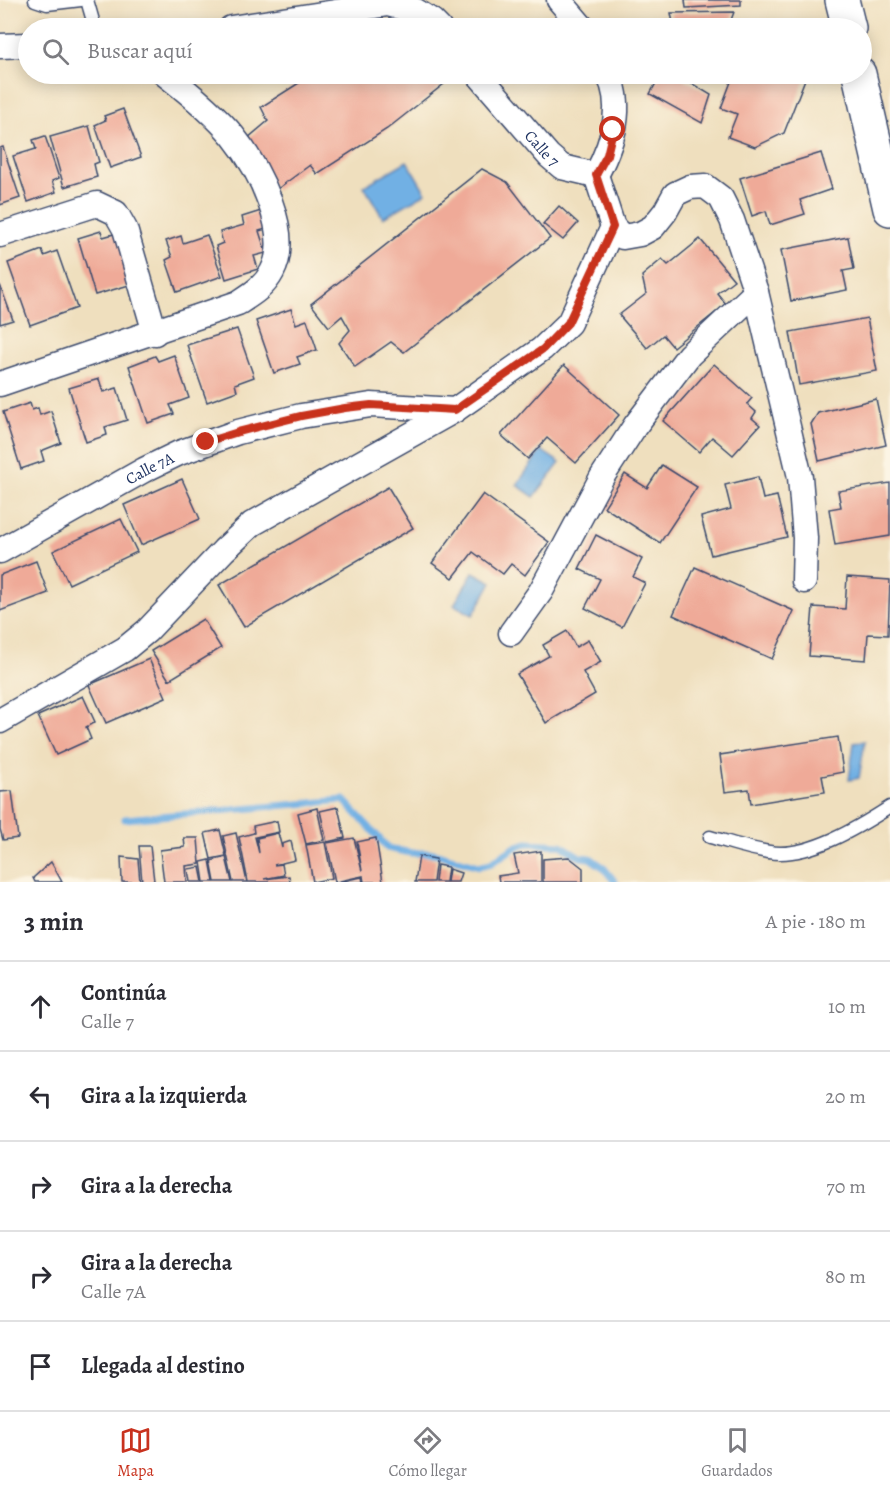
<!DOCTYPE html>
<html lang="es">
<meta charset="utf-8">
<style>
body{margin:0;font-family:Alegreya,serif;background:#f2f2f3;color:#2b2b33}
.stop{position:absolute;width:18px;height:18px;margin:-14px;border:4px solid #c8321e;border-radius:50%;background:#fff}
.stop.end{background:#c8321e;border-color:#fff;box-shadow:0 2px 6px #0008}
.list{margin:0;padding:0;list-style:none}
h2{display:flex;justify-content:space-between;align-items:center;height:78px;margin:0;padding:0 24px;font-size:26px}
h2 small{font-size:20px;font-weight:400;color:#7c7c81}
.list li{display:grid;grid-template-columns:39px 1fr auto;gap:18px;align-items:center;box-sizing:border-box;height:90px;padding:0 24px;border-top:2px solid #e1e1e2}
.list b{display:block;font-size:22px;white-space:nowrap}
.list p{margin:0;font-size:20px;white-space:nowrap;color:#7c7c81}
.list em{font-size:20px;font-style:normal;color:#7c7c81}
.icon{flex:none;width:33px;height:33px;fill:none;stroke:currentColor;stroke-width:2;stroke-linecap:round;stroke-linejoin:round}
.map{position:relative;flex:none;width:890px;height:882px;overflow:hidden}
.search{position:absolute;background:#fff;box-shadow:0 3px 15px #0003;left:18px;right:18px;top:18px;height:66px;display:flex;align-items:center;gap:15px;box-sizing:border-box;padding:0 21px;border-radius:33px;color:#7c7c81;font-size:22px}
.sheet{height:528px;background:#fff}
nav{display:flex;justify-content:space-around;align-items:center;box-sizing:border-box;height:84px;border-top:2px solid #e1e1e2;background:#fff;font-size:16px;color:#7c7c81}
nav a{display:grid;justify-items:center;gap:3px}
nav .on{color:#c8321e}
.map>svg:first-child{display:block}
.water{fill:#71b0e4;stroke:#4670a1;stroke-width:1.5}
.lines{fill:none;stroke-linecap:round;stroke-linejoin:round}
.stream{stroke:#71b0e4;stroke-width:7}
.building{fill:#efaa98}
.lane-casing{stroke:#3b496c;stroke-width:15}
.street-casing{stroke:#3b496c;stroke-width:27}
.secondary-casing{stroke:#3b496c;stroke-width:36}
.lane{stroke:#fff;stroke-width:12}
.street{stroke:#fff;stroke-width:24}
.secondary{stroke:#fff;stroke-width:33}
.route{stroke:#c8321e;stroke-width:8}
.labels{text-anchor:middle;stroke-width:4.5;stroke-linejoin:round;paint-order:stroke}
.street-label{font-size:16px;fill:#1b2f5e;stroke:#fcf5e5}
</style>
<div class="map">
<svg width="890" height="882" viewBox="0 0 890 882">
<rect width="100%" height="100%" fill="#fcf5e5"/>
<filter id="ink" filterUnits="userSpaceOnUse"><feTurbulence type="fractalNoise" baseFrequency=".0167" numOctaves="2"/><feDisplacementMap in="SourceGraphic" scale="12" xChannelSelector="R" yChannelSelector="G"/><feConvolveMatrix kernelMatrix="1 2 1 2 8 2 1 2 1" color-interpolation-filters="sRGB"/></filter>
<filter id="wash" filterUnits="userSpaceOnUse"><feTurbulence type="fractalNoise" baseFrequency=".008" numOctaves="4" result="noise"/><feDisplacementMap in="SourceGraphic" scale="24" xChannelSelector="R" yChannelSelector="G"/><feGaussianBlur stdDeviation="1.35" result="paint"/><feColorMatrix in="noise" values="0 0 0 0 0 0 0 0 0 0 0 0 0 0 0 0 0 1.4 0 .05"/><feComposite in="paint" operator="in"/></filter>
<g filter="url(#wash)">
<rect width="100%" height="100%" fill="#efdfbe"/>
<!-- water -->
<g class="water">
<polygon points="407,161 426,193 383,218 364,186"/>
<polygon points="541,450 560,463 534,497 517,485"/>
<polygon points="473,572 492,582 473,615 454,605"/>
<polygon points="865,741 859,778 849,780 854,743"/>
</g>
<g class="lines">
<!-- stream -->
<path class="stream" d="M125 819 344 800C358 817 374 830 387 848L411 853H434L479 866 491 863 517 846 527 843 561 845 580 857 590 858 603 867 615 882"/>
</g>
<g id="blocks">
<!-- building -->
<g class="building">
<polygon points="685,0 741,0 741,5 686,8"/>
<polygon points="734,12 728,28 674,28 671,13"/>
<polygon points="313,74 442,74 449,80 387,129 317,174 310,165 276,190 247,139 268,121 261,107"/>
<polygon points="661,74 695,74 681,77 711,95 702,123 650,94"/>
<polygon points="734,74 807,74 784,133 755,147 728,137 737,114 721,108"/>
<polygon points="123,109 141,157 110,168 95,125 106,120 104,116"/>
<polygon points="89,126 99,162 94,164 97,177 64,187 50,137"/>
<polygon points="45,136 59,178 52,181 56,192 28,202 13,156 36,149 33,140"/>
<polygon points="3,147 20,198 0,205 0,148"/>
<polygon points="821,153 832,189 800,200 805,214 770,225 766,211 752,216 740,178"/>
<polygon points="482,169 507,182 550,238 404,352 391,342 355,367 339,343 350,330 342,316 329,327 311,304"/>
<polygon points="559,206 578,223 563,240 543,224"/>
<polygon points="261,211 266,229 259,231 266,253 254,256 258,269 226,279 216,246 223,243 220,232 244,225 242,217"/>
<polygon points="101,231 103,237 121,232 136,283 95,295 78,238"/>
<polygon points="207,235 222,276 177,292 166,260 172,257 166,241 181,236 183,243"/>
<polygon points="848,237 854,269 843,271 847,290 791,301 781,250"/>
<polygon points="700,239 734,280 717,293 726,304 673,347 663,335 647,348 619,315 646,294 642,276 662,259 668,265"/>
<polygon points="42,250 44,256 57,251 77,308 30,325 8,263"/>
<polygon points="0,285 13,320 0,324"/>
<polygon points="291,309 296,324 307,320 317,350 297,357 300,364 274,373 256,321"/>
<polygon points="867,318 877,371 799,385 790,332"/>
<polygon points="237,329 254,377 235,384 237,391 207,402 187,345"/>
<polygon points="174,355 189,398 170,405 174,414 148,423 129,366 155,356 158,361"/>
<polygon points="714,364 752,398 747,404 756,412 752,418 760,425 733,455 712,437 699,452 663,421"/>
<polygon points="564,365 619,415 576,463 547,438 528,459 501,435"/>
<polygon points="99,379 103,392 117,388 127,420 105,427 107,435 86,442 69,388"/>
<polygon points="876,399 886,445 819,461 811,424 818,413"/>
<polygon points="30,403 32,410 38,408 40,415 51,411 61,443 41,451 44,461 21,469 3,412"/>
<polygon points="662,465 697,487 660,543 604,507 625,474 647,488"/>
<polygon points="758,477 763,499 777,496 787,537 711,555 701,517 731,509 725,485"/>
<polygon points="182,479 200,519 141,545 124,505"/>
<polygon points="890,483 890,536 835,545 829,509 841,507 838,491"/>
<polygon points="388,487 413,528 244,627 219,585"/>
<polygon points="483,494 549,542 525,575 511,564 503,574 473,552 453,578 432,563"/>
<polygon points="121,519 137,552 69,584 53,551"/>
<polygon points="596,535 642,559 633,577 645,583 622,627 585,608 600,579 579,569"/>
<polygon points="36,561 48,593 0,611 0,575"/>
<polygon points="695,567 794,611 772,659 673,615"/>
<polygon points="847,577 890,580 888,635 868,634 866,660 809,656 813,607 845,609"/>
<polygon points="203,619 221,648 169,680 151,651"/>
<polygon points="567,631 576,647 588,640 601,662 583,672 595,694 546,723 517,674 549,656 543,645"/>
<polygon points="149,659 166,697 106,723 89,685"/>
<polygon points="83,696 95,722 86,727 91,739 56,755 38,716"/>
<polygon points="838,737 843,772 822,776 825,792 751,804 749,789 725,792 720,755"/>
<polygon points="12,791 18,838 3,840 0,829 0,792"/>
<polygon points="338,807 345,838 327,842 320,811"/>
<polygon points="317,808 324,840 306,844 298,813"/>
<polygon points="277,821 279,832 255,837 259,853 257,838 278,833 282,848 282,844 291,841 295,860 274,865 282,864 284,875 264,879 289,876 290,882 248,882 239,837 254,833 253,826"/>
<polygon points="220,830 226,856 211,859 205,833"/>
<polygon points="236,833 247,882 233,882 223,836"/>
<polygon points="184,838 198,838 200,864 186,866 187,882 164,882 160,850 185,847"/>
<polygon points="354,838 362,871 357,842 376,838 383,882 364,882 363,876 335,882 327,843"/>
<polygon points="325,842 332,878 313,882 306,845"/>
<polygon points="139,846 150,846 154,881 142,882"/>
<polygon points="541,851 541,882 499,882 498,876 518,873 514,855"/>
<polygon points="419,856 436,859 433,882 415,882"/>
<polygon points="121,857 138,859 140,882 122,882"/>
<polygon points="226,857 232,882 215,882 211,861"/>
<polygon points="569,857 583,868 583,882 543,882 543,859"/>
<polygon points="210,860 214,882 204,882 201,862"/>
<polygon points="51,862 62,882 35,882 33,878"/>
<polygon points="437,865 448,867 446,882 435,882"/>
<polygon points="200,867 203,882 190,882 188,869"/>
<polygon points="449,869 461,873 458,882 447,882"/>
<polygon points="362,877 363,882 342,882 342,881"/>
</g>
</g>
</g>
<g filter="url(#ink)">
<use href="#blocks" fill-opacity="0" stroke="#3b496c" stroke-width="1.5"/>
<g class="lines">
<defs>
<g id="lane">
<polyline points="35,0 47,4 81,0"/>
<polyline points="87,0 95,28"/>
<path d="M710 837C729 842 749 849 769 852 807 859 859 827 890 807"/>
</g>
<g id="street">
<polyline points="559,0 583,28"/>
<polyline points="231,28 388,4 416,11 432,21 439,28"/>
<polyline points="0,46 28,45"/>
<path id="s1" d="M478 74 549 156 562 167 596 175"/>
<path d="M596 175C612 145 625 106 608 74"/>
<polyline points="613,227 623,237 640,234 653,227 665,212 675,194 690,187 705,186 721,198 732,220 756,292 800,477 805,538 804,581"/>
<polyline points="0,235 97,204 116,213 125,229 155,333"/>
<path d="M0 384 238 303C252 294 264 287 272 272 293 233 258 167 233 136 214 113 188 92 165 74"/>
<path id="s2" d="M0 551 144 470 179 453 238 432 301 416 371 405 455 410"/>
<polyline points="511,633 541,591 602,477 635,426 689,355 756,292"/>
<polyline points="0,721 125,649 147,631 224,550 252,524 455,410 542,349 569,323 613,227 596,175"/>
</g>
<g id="secondary">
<polyline points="842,0 849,28"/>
<polyline points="859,74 890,209"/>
</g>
</defs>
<!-- lane casing -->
<use href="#lane" class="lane-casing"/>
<!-- street casing -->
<use href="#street" class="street-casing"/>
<!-- secondary casing -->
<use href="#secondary" class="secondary-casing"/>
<!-- lane -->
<use href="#lane" class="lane"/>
<!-- street -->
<use href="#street" class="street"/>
<!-- secondary -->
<use href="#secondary" class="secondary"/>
</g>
</g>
<g class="lines" filter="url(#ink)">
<!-- route -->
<polyline class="route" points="206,442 238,432 301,416 345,408 371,405 455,410 543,349 568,323 613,227 596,175 607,155 613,130"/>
</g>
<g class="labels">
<!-- street labels -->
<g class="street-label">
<text dy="6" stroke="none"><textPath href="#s1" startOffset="98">Calle 7</textPath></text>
<text dy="6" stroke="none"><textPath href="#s2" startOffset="171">Calle 7A</textPath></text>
</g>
</g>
</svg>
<div class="stop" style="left:613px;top:130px"></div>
<div class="stop end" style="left:206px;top:442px"></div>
<div class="search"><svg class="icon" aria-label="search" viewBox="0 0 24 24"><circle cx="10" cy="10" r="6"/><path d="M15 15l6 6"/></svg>Buscar aquí</div>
</div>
<section class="sheet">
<h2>3 min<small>A pie · 180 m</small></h2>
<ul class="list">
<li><svg class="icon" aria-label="ahead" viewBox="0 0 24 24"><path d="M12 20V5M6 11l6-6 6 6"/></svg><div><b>Continúa</b><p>Calle 7</p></div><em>10 m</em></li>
<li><svg class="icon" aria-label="left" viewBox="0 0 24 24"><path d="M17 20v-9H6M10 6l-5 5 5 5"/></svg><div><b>Gira a la izquierda</b></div><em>20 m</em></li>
<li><svg class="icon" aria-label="right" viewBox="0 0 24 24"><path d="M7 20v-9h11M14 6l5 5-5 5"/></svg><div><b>Gira a la derecha</b></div><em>70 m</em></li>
<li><svg class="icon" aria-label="right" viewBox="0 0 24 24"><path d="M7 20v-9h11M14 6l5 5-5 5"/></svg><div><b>Gira a la derecha</b><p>Calle 7A</p></div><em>80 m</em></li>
<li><svg class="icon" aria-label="arrive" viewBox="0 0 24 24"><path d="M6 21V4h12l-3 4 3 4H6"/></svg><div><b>Llegada al destino</b></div></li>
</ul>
</section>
<nav>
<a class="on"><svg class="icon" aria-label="map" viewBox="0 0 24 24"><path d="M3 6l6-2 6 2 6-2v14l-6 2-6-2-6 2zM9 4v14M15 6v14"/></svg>Mapa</a>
<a><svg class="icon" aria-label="directions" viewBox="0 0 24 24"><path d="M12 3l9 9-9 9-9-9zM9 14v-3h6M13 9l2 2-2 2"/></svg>Cómo llegar</a>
<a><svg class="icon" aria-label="saved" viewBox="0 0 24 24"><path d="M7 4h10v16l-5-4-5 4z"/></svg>Guardados</a>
</nav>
